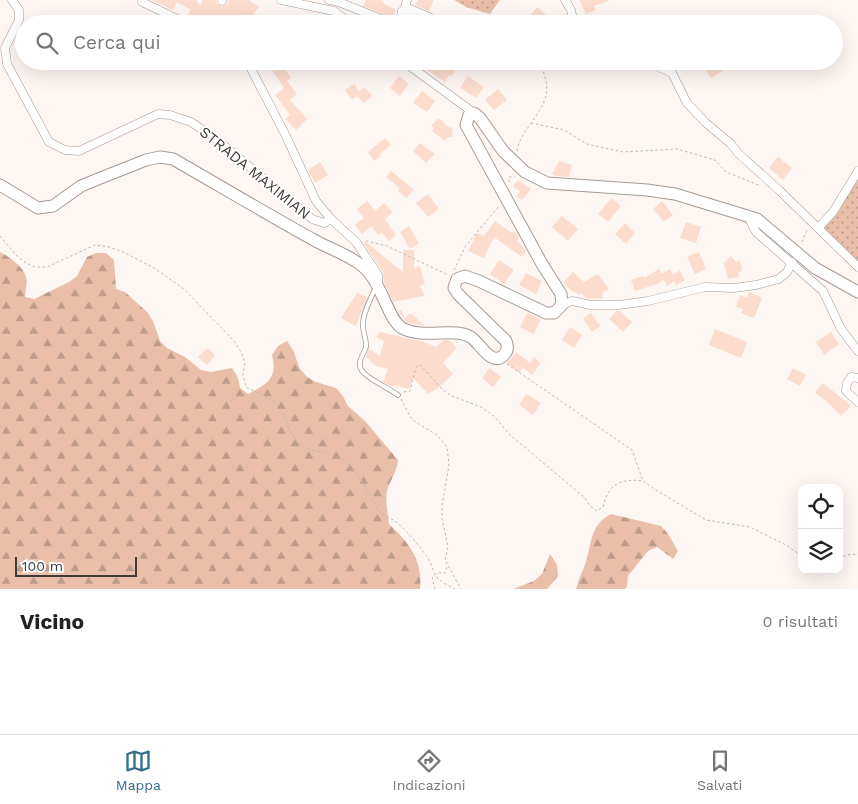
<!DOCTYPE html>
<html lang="it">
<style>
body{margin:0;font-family:"Work Sans",sans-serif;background:#f2f2f2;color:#222}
.controls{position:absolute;right:15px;bottom:15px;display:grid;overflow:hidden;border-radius:10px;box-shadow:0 5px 20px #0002}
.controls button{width:45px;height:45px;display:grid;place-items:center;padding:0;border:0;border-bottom:1px solid #e0e0e0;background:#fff;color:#222;font:25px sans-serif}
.scale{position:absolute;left:15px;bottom:12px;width:122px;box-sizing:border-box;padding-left:5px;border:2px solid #403a38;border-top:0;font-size:14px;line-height:18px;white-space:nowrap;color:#403a38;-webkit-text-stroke:4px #fff;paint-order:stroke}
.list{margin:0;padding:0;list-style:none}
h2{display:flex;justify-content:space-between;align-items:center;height:65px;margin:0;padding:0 20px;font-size:21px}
h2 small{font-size:16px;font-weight:400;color:#767676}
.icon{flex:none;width:28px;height:28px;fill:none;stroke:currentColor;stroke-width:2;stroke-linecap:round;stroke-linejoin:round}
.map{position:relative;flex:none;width:858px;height:589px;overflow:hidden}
.search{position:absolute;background:#fff;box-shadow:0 5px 20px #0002;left:15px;right:15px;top:15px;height:55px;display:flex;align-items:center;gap:12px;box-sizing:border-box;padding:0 18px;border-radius:28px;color:#767676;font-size:19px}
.sheet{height:145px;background:#fff}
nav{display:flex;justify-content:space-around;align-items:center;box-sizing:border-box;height:70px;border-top:1px solid #e0e0e0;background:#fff;font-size:14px;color:#767676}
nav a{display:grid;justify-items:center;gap:2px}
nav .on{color:#346e87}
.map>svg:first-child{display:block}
.grass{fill:url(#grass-dots)}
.forest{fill:url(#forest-firs)}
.building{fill:#fcdccc}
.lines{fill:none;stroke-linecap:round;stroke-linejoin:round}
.lane-casing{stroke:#a69993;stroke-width:5.5}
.street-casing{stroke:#a69993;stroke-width:9}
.secondary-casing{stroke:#a69993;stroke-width:13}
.path{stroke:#bfb7b4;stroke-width:1;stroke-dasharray:2.5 2.5;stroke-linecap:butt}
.lane{stroke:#fff;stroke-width:4}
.street{stroke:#fff;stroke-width:8}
.secondary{stroke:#fff;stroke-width:11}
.labels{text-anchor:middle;stroke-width:4;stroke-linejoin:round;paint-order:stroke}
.street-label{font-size:15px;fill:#403a38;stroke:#fff}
</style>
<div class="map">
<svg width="858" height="589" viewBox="0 0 858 589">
<defs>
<pattern id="grass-dots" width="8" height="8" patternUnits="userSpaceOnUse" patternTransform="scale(1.25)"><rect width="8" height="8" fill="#e9bfaa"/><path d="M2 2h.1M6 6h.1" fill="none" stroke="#be9c8b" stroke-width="1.8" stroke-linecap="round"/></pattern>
<pattern id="forest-firs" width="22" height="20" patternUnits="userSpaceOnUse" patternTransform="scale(1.25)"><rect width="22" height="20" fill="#e9bfaa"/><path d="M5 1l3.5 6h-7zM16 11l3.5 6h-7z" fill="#be9c8b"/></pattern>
</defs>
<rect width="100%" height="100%" fill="#fef6f2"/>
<!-- grass -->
<g class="grass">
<polygon points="454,0 500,0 490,14 466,7"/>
<polygon points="858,174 858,262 825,230 825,227 839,209"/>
</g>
<!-- forest -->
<g class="forest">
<path d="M0 252C8 256 24 267 26 277 28 282 25 291 25 297L34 299 69 282 77 276 87 257 96 253H106L114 260 116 289 125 292 148 313 153 321 160 341 167 348 185 357 201 370 211 372 232 368 238 378 240 388 248 394C267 384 278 379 272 355L278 346 287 341 293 350 300 369 307 377 316 382 336 388 343 396 347 405 365 421 398 460C397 472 390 480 387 491 385 501 388 514 389 524 409 543 423 560 420 589H0Z"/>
<path d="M611 514 661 526 668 534 678 551 673 559 657 547 648 551 628 576 627 586 625 589H576C578 580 583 571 586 562 592 542 590 525 611 514Z"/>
<polygon points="550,554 557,565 558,576 547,589 513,589 534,581 542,574"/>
</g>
<!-- building -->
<g class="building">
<polygon points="151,0 196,0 200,5 203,0 216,0 217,4 222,7 227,4 228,0 249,0 259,7 250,18 259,24 227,24 218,19 216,24 200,24 187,16 191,10 177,2 173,10"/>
<polygon points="366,0 382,0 381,2 396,10 392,17 363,6"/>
<polygon points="418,0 434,0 429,11 415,5"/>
<polygon points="579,0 608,0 608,1 594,6 596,10 586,14"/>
<polygon points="537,7 556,24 523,24"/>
<polygon points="413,61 453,61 451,66 456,69 452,76 449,75 445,82"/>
<polygon points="700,61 717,61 723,71 711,78"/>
<polygon points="276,67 279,70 284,67 291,78 287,81 297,94 290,100 307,119 296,130 285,119 290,115 275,95 284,88 272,70"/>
<polygon points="399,76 409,84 400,96 390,88"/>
<polygon points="468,76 484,87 476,98 460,88"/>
<polygon points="354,84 359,91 365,87 372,96 364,103 357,96 352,100 345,90"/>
<polygon points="498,89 507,100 494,110 485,100"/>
<polygon points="422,91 435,101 427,112 413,103"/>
<polygon points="438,118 450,128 452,127 453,137 448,137 445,141 432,131 434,128 431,126"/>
<polygon points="385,138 391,145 380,154 381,156 374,161 368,152"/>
<polygon points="420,143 435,154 426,163 413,151"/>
<polygon points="778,157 792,168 783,180 769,168"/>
<polygon points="559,161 572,165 569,177 556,176 552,174"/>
<polygon points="320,162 328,175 315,183 308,170"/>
<polygon points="391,171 414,190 406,198 398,191 400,188 386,177"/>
<polygon points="518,180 531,189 522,200 516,196 520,191 513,186"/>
<polygon points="428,194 439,209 428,217 416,203"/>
<polygon points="611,198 621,206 608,222 598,214"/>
<polygon points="367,201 375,211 384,203 392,212 385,219 396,235 389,241 382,233 378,235 372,226 362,234 355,225 364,218 357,209"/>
<polygon points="662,201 673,215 664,222 653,209"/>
<polygon points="562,216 578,229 568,241 552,227"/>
<polygon points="495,221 512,233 513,231 517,234 519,237 517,240 526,251 522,257 494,237 484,258 468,251 477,233 484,236"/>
<polygon points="686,222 701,227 696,243 680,238"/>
<polygon points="625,223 635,233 626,244 615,234"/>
<polygon points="409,226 419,243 410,249 400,232"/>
<polygon points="366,242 403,272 403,250 414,250 414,268 420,266 425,284 420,286 424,296 393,302 384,282 383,272 364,244"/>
<polygon points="699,252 706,269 695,274 687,257"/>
<polygon points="731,256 736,262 740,261 742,271 738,272 739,277 728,279 724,263"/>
<polygon points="499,260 514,270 504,284 490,274"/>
<polygon points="659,269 662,274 670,269 673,275 680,270 685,280 676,285 674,281 667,286 664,280 657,284 635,291 631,280 643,276 644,278"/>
<polygon points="573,272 584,282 598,274 609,289 603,292 602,299 586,298 581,293 579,295 575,292 574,293 563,283"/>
<polygon points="526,273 542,281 536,294 519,285"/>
<polygon points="749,292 762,298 754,318 741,313 743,309 736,307 740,295 747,298"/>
<polygon points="357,293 367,297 356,326 341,318"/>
<polygon points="401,310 405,319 409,314 412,314 424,326 406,322 398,311"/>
<polygon points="617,311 620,311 632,322 623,332 609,319"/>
<polygon points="527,313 541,319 534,334 520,327"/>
<polygon points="591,313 600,326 592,332 583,318"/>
<polygon points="570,327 582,335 574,348 562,340"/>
<polygon points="715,329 747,342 741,358 709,345"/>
<polygon points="380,332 423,342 437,347 443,340 449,340 457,348 443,363 453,374 438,388 428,394 413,378 409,389 394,385 393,387 383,382 388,369 376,366 366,357 369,349 380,356 384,341 376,337"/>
<polygon points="831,332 839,344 824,355 816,342"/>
<polygon points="207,348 215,355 207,365 198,357"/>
<polygon points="516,352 530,363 534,357 541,363 532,375 523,368 519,373 507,363"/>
<polygon points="490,368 501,377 493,387 482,378"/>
<polygon points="793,368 806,375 800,386 787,379"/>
<polygon points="823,383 851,406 841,416 825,400 815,393"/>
<polygon points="526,394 541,403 533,415 519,405"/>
</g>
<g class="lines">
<defs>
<path id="lane" d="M376 287C371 298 363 312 363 324 362 331 367 340 366 347 364 355 355 363 363 372 367 378 390 389 398 395"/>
<g id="street">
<polyline points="12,0 19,10 19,20 5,48 7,64 49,142 65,150 79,151 158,114 170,115 191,122 215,138 312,219 324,223 331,219"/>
<polyline points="142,0 142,2 188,24"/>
<polyline points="281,0 334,11 351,24"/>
<polyline points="329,0 336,1 394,24"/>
<polyline points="407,0 405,7 429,17 426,20 402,11 401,16 421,24"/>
<polyline points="565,0 571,10 574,24"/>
<polyline points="222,1 222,0"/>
<polyline points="247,61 286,136 316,201 331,219 356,242 378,275 378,284"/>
<polyline points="403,61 474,113"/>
<polyline points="646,61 672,73 687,103 706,123 730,143 739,154 780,191 858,267"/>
<polyline points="748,216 756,232 823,291 841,329 858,351"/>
<polyline points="818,228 833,212 858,171"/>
<polyline points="562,305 572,301 591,305 619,305 648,301 705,287 734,288 756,285 779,279 787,272 792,262"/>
<polyline points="858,378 851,377 847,383 846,391 858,402"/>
</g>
<path id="secondary" d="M0 185 38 208 53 206 81 186 98 179 146 160 160 157 173 159C220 186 267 214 314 240 330 249 347 254 361 265 382 280 387 319 402 328 424 340 455 326 472 338 481 345 492 367 504 355 508 351 508 346 506 341L458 294 454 288 457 279 465 276 479 281 546 313H554L562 305 561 294 542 264 466 125 469 115 474 113 480 118 503 151 525 172 547 183 647 190 675 194 757 219 815 268 858 292"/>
</defs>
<!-- lane casing -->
<use href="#lane" class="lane-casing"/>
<!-- street casing -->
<use href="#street" class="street-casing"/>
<!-- secondary casing -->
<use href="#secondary" class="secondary-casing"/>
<!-- path -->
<g class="path">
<polyline points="531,123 564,130 587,144 623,152 677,149 715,160 726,172 761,186"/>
<path d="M517 151C518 142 524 133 529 126 547 100 553 92 539 61"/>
<polyline points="509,182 509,177 515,177"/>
<path d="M0 236 16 255 26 263 35 267H47L95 245 109 247 123 252 154 268 184 289 234 341 241 352 245 363 243 374 246 387C252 390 276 402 279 406 287 418 288 436 301 445 310 452 323 451 333 455 358 465 367 493 380 513 401 521 415 541 428 558 431 564 433 571 436 576 441 582 448 586 455 589"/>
<polyline points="366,241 387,246 448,275"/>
<polyline points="802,242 807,230"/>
<polyline points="454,270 465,247 499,206"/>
<polyline points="507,364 632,450 643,481 656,490 706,520 750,527 786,545 802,556"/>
<path d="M404 392 410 391 416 367 420 365 443 390 452 396 481 407 494 416 509 434 585 498 590 506 597 511 603 507C608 484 621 478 643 481"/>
<polyline points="401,399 411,418 417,423 437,435 447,447 449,465 442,506 442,518 448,547 445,560 461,589"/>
<polyline points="839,559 846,555 858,554"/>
<polyline points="435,589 432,578 437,573 445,573 447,567"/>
</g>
<!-- lane -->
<use href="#lane" class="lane"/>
<!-- street -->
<use href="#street" class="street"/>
<!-- secondary -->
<use href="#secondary" class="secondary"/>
</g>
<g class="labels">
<!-- street labels -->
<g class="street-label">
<text transform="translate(255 173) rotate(39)" y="5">STRADA MAXIMIAN</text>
</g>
</g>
</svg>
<div class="controls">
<button><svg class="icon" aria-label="locate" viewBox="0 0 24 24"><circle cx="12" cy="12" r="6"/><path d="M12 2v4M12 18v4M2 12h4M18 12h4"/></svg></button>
<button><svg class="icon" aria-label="layers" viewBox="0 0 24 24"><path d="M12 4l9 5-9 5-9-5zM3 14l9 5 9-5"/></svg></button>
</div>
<div class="scale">100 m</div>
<div class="search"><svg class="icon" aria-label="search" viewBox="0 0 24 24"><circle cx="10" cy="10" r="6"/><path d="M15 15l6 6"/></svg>Cerca qui</div>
</div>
<section class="sheet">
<h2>Vicino<small>0 risultati</small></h2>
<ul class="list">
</ul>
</section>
<nav>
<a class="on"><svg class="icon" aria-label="map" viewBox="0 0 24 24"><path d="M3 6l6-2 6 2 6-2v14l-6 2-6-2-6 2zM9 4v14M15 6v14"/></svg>Mappa</a>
<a><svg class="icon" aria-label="directions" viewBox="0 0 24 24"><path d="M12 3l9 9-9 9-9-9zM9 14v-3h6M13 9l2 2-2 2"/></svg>Indicazioni</a>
<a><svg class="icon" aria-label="saved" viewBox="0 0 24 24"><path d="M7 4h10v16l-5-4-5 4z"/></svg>Salvati</a>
</nav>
